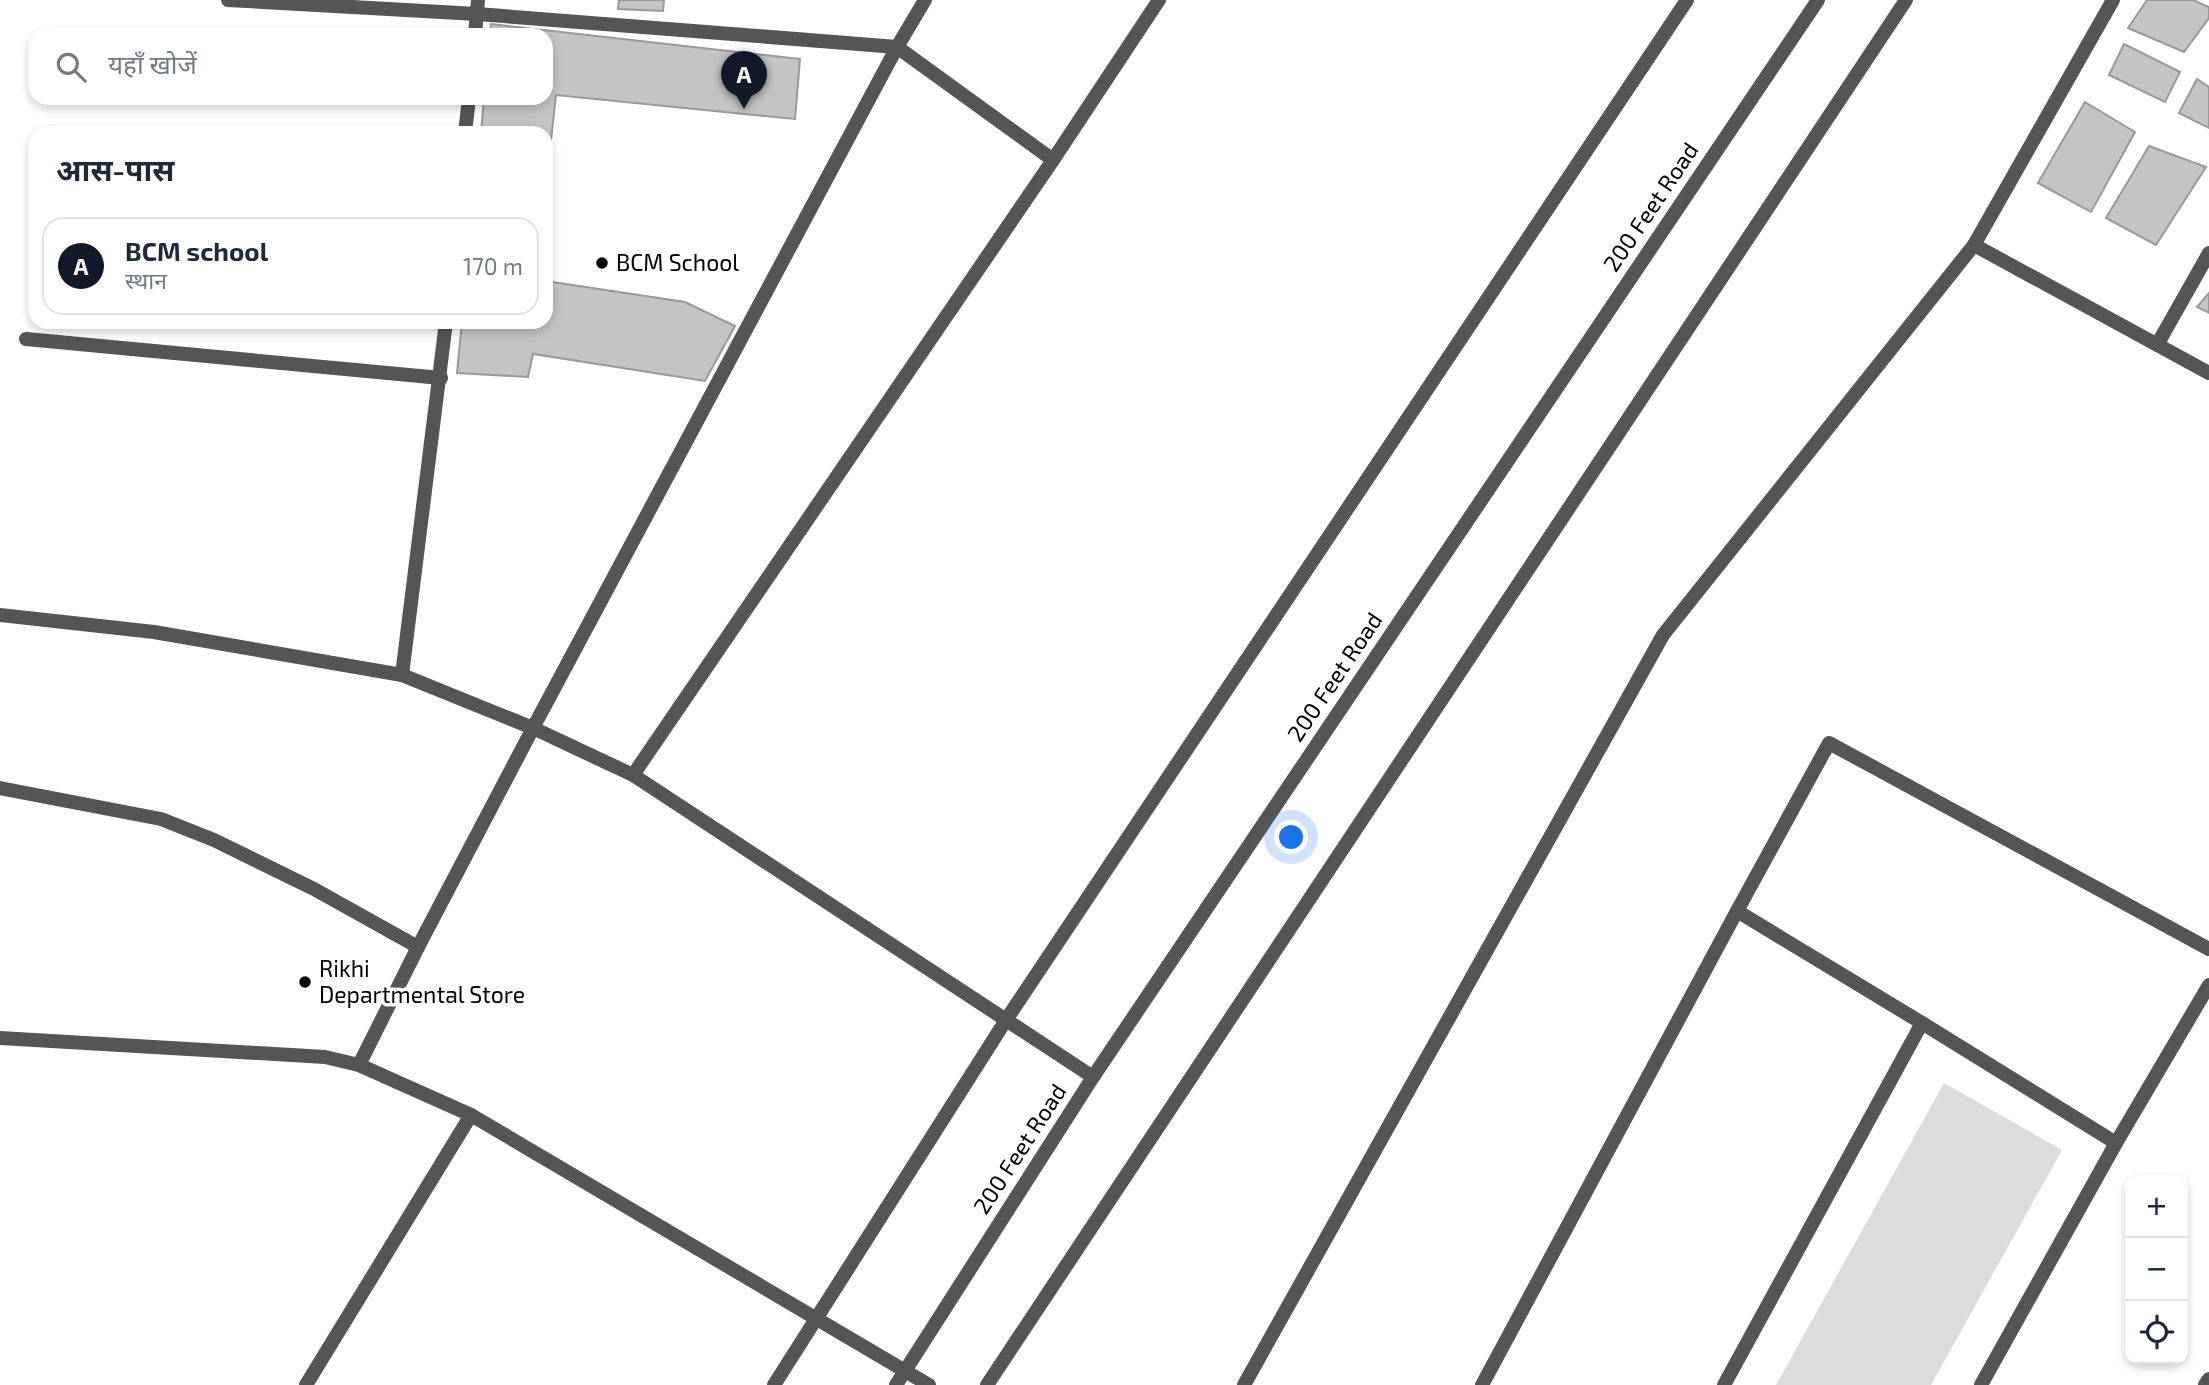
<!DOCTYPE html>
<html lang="hi">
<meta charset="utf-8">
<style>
body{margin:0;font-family:"Exo 2","Noto Sans Devanagari",sans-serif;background:#f2f2f3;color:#1f2937}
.controls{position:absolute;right:21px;bottom:21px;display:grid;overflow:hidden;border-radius:14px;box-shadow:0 4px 10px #0003}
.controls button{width:63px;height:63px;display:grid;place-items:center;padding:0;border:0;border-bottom:2px solid #e0e1e3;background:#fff;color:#1f2937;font:35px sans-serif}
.you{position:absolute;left:1292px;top:838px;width:24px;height:24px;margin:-18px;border:5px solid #fff;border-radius:50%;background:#1a73e8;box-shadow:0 0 0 10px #1a73e833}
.badge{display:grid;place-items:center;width:46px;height:46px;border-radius:50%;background:#111827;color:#fff;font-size:23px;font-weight:700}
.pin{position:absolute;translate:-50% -58px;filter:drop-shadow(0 2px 4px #0008)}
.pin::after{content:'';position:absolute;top:37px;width:24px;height:21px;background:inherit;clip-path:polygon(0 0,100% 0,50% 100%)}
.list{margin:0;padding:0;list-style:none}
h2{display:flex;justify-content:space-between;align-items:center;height:91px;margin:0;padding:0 28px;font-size:30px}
h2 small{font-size:23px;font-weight:400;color:#747a83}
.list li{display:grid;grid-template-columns:46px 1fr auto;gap:21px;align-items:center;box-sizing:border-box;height:98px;margin:0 14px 14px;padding:0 14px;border:2px solid #e0e1e3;border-radius:21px}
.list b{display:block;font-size:26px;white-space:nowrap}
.list p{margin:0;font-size:23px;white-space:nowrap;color:#747a83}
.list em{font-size:23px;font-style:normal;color:#747a83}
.icon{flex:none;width:38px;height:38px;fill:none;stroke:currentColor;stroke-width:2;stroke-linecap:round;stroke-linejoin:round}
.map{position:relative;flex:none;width:2209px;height:1385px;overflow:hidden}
.search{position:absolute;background:#fff;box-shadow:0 4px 10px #0003;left:28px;top:28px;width:525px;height:77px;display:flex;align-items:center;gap:18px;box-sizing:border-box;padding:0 24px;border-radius:21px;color:#747a83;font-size:26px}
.panel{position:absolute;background:#fff;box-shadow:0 4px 10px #0003;left:28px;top:126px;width:525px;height:203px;border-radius:21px}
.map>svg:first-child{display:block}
.green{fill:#dcdcdc}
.building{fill:#c4c4c4;stroke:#999;stroke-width:2}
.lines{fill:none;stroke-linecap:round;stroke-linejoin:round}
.minor{stroke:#555;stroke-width:14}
.tertiary{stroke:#555;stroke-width:14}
.poi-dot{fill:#000;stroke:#fff;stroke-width:2.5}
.labels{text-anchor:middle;stroke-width:7;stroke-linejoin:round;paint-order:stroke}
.street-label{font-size:23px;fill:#000;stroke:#fff}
.poi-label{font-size:23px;fill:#000;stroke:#fff;text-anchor:start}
</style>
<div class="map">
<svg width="2209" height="1385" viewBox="0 0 2209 1385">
<rect width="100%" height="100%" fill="#fff"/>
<!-- green -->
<polygon class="green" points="1944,1083 2062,1150 1931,1385 1776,1385"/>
<!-- building -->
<g class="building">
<polygon points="619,0 664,0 663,11 618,9"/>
<polygon points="2147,0 2193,0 2209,7 2209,18 2184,52 2128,28"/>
<polygon points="491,24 800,59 795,119 556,95 546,185 546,133 481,133 484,98 546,98 546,35 490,35"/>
<polygon points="2124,44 2180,72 2165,102 2109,75"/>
<polygon points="2197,79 2209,87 2209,128 2179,113"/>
<polygon points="2085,102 2135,132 2091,212 2038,183"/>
<polygon points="2149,146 2206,167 2156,245 2106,218"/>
<polygon points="546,281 685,302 735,326 705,381 533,354 528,377 457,373 462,322 546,322"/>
<polygon points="2209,293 2209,313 2197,307"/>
</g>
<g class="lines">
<!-- minor -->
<g class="minor">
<polyline points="228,0 477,14 897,47 1053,160"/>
<polyline points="475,35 478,0"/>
<polyline points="465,133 469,98"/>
<polyline points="1974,245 2209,373"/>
<polyline points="26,339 441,378"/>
<polyline points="2157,345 2209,253"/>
<polyline points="0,615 154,632 402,675 533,728 897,47 925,0"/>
<polyline points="402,675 446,322"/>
<polyline points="633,775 1053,160 1159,0"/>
<polyline points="0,788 161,819 214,840 314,889 418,947"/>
<polyline points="1922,1023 2116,1143 2209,985"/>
<polyline points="0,1038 325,1057 359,1065"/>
<polyline points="306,1385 471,1115"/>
<polyline points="774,1385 1006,1020 1687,0"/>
<polyline points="929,1385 471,1115 359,1065 418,947 533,728 633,775 1093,1077"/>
<polyline points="1244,1385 1663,635 1974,245 2113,0"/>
<polyline points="1482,1385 1737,911"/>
<polyline points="1724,1385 1922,1023 1737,911 1829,743 2209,949"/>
<polyline points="1981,1385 2116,1143"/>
<polyline points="2205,1385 2209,1379"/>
</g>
<!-- tertiary -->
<g class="tertiary">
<polyline points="896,1385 1093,1077 1818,0"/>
<polyline points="987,1385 1906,0"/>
</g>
</g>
<!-- markers -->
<g class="poi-dot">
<circle cx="602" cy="263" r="7"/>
<circle cx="305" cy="982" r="7"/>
</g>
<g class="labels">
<!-- street labels -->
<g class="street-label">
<text transform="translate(1651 207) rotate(-56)" y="8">200 Feet Road</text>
<text transform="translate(1335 677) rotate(-56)" y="8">200 Feet Road</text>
<text transform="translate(1020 1149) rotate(-57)" y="8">200 Feet Road</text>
</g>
<!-- poi labels -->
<g class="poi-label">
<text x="616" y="271">BCM School</text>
<text x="319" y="977">Rikhi<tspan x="319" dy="26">Departmental Store</tspan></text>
</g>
</g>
</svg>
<div class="controls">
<button>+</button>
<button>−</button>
<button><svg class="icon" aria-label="locate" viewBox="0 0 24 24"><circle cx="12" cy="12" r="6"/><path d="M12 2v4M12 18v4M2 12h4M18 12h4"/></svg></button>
</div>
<div class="you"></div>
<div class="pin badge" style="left:744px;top:109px">A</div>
<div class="search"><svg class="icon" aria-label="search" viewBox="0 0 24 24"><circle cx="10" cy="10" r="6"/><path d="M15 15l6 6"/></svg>यहाँ खोजें</div>
<section class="panel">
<h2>आस-पास<small></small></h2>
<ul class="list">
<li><span class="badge">A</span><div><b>BCM school</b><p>स्थान</p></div><em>170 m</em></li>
</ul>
</section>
</div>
